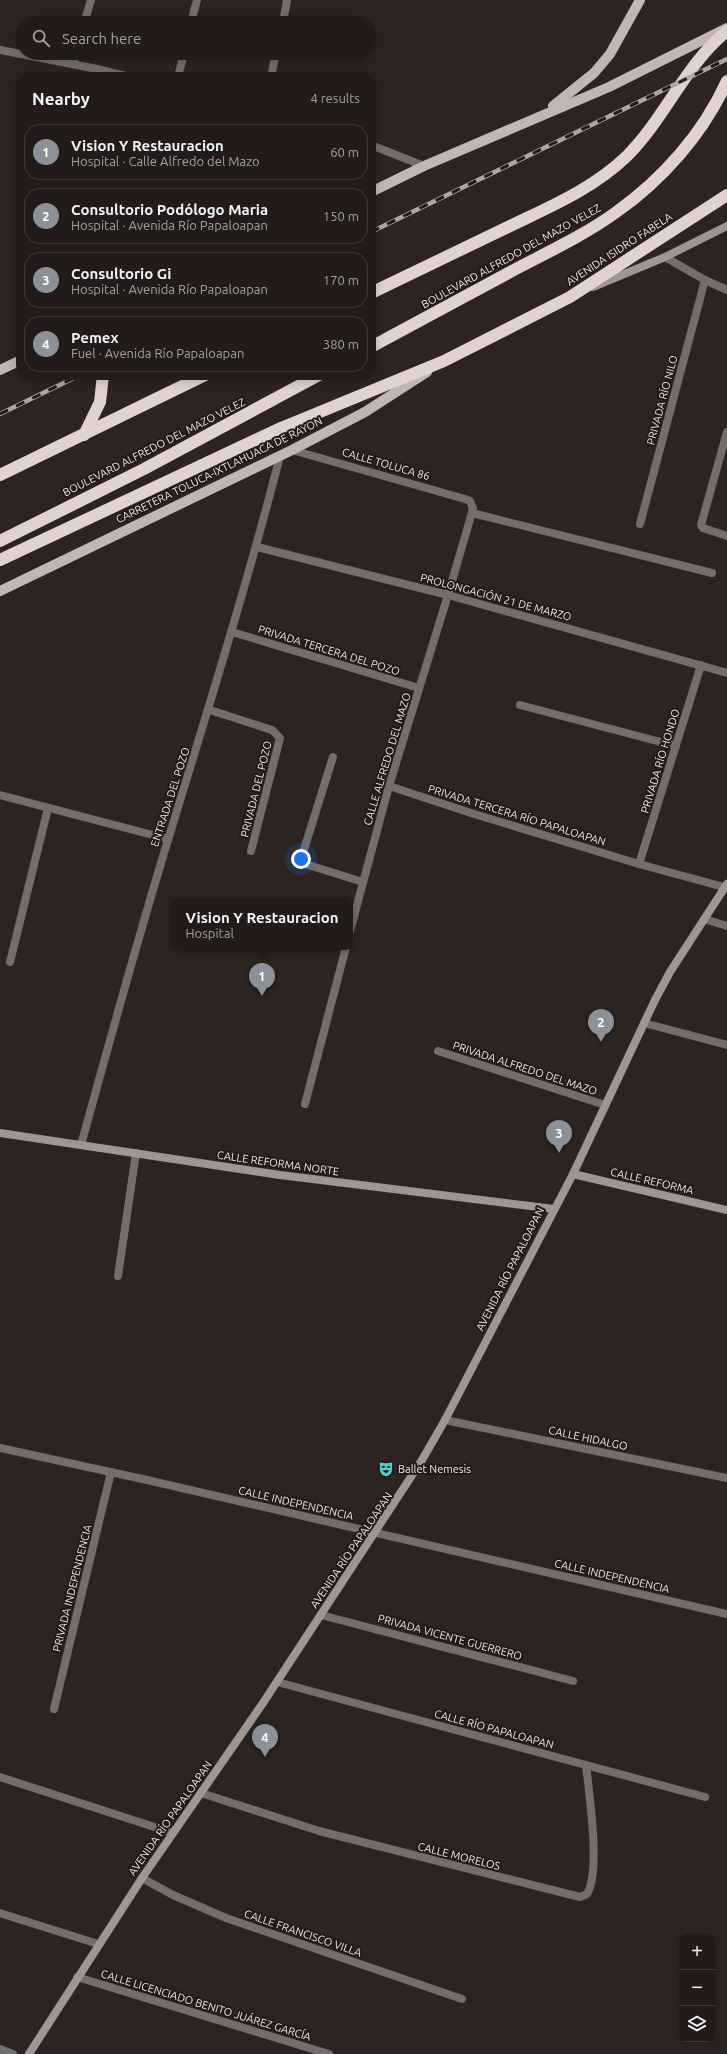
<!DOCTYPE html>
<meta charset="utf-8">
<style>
body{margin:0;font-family:Ubuntu,sans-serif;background:#2a2422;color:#f1f3f6}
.controls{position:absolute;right:12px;bottom:12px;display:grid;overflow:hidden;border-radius:8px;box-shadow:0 2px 10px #0003}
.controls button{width:36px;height:36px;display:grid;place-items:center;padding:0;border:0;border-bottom:1px solid #3f3938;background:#221b19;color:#f1f3f6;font:20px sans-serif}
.you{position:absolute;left:301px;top:859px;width:14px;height:14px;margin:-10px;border:3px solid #fff;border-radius:50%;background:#1a73e8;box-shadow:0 0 0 6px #1a73e833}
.badge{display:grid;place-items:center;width:26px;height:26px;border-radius:50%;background:#8c9099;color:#fff;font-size:13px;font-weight:700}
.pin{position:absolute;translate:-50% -33px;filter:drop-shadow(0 1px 2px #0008)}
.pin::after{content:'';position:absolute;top:21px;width:14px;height:12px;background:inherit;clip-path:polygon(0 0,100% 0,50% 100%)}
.popup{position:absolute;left:171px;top:898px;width:182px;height:52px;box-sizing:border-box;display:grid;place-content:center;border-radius:8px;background:#221b19;filter:drop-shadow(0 1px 3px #0005);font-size:13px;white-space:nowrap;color:#a2a1a2}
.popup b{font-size:15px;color:#f1f3f6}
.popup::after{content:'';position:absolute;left:50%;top:100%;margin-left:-8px;border:8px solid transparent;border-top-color:#221b19}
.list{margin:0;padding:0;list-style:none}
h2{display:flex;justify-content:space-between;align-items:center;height:52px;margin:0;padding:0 16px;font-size:17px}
h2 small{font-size:13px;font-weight:400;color:#a2a1a2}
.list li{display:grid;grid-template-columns:26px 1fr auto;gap:12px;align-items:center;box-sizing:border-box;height:56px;margin:0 8px 8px;padding:0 8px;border:1px solid #3f3938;border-radius:16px}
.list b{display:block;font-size:15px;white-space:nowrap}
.list p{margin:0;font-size:13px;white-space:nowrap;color:#a2a1a2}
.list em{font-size:13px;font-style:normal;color:#a2a1a2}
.icon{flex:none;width:22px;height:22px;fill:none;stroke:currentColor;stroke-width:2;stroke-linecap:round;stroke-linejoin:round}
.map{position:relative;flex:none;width:727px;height:2054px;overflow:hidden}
.search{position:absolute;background:#221b19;box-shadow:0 2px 10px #0003;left:16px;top:16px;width:360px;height:44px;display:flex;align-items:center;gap:10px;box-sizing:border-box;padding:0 14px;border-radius:22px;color:#a2a1a2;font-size:15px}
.panel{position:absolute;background:#221b19;box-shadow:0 2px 10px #0003;left:16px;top:72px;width:360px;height:308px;border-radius:16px}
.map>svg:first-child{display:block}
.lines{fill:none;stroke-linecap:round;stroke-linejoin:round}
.street{stroke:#736e6c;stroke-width:8}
.secondary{stroke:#9e9694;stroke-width:8}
.primary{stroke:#c0b6b3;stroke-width:10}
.highway{stroke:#dfd2cf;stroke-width:12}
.rail-casing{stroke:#ada6a4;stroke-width:4.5}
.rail{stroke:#231a18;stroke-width:3;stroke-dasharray:9;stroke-linecap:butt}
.labels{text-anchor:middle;stroke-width:4;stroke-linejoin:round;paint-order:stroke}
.street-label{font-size:11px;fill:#ede6e5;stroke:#231a18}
.poi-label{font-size:11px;fill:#ede6e5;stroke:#231a18;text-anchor:start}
</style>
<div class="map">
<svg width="727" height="2054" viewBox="0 0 727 2054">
<rect width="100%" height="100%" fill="#2d2421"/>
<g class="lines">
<!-- street -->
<g class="street">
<polyline points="84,23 91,0"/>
<polyline points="191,23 197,0"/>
<polyline points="283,23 287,0"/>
<polyline points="0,50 97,69 129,77"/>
<polyline points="73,64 76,53"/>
<polyline points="178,77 184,53"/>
<polyline points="271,77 276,53"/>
<polyline points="371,145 424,166"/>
<polyline points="665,257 705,280 727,290"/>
<polyline points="727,432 701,525 703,528 727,536"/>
<polyline points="292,450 465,499 470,501 473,509 448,595 389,786 350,931"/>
<polyline points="472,513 712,573"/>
<polyline points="640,524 705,280"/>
<polyline points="257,547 448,595 727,673"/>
<polyline points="232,632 419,688"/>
<polyline points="520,705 676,746"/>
<polyline points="210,710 272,730 280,738 251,851"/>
<polyline points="333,757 301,859 305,864 363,882"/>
<polyline points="389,786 474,814 639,864 727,888"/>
<polyline points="0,795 168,839"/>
<polyline points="639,864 701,665"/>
<polyline points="704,919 727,926"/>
<polyline points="10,962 48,808"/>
<polyline points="644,1023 727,1045"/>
<polyline points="438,1051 605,1105"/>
<polyline points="305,1104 346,947"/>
<path d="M81 1145C109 1043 137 941 168 840 207 712 247 585 280 456"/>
<polyline points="118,1276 136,1153"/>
<polyline points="445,1420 727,1478"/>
<polyline points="0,1448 147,1480 727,1614"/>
<polyline points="321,1615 573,1681"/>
<polyline points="277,1682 705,1797"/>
<polyline points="54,1709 111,1472"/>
<polyline points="0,1777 173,1833"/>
<path d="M201 1793 319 1831 580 1897 587 1894C601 1871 589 1794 586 1765"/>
<polyline points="142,1878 173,1895 226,1918 462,1999"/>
<polyline points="0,1913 98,1944"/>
<polyline points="77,1977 329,2054"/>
<polyline points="0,2049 13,2054"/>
</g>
<!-- secondary -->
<g class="secondary">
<polyline points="593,287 665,257 727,226"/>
<polyline points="0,1133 280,1175 554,1209"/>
<polyline points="573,1174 727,1210"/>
<polyline points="29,2054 142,1878 263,1703 422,1460 445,1420 573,1174 655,1000 670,972 727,884"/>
</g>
<!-- primary -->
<g class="primary">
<polyline points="553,106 594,73 610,54 640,0"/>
<polyline points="371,192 424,166 609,87 727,28"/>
<polyline points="0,370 21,360"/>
<polyline points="0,591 292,450 365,412 427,372"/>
</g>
<!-- highway -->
<g class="highway">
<path d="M371 293C416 271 462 249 508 227 549 207 593 189 627 156 665 118 685 65 727 31"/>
<path d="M371 347C418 322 465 296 512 271 546 253 583 236 615 213 662 180 703 134 727 81"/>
<polyline points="84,435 100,402 103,375"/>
<polyline points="0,475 205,375"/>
<polyline points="0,541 144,469 319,375"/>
<polyline points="0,560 281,428 444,361 570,297 727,195"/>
</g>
<defs>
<g id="rail">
<polyline points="371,232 727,59"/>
<polyline points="0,414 80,375"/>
</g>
</defs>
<!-- rail casing -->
<use href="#rail" class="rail-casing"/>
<!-- rail -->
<use href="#rail" class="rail"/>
</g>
<!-- icons -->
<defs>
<symbol id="theatre-bare" viewBox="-9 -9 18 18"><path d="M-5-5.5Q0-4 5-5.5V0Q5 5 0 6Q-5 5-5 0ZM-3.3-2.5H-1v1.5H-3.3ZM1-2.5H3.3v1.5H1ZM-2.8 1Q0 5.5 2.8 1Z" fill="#53cdcb" stroke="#231a18" stroke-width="2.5" paint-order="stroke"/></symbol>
</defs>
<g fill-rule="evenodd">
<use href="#theatre-bare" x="375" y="1458" width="22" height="22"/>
</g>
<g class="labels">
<!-- street labels -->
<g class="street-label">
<text transform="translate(619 249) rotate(-33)" y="4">AVENIDA ISIDRO FABELA</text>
<text transform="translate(511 256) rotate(-29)" y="4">BOULEVARD ALFREDO DEL MAZO VELEZ</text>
<text transform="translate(662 400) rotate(-75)" y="4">PRIVADA RÍO NILO</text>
<text transform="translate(154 447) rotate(-27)" y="4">BOULEVARD ALFREDO DEL MAZO VELEZ</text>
<text transform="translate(386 464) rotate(16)" y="4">CALLE TOLUCA 86</text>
<text transform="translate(219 470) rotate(-26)" y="4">CARRETERA TOLUCA-IXTLAHUACA DE RAYON</text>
<text transform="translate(496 597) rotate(15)" y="4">PROLONGACIÓN 21 DE MARZO</text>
<text transform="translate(329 650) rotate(17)" y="4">PRIVADA TERCERA DEL POZO</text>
<text transform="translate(387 759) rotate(-73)" y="4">CALLE ALFREDO DEL MAZO</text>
<text transform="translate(660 761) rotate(-73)" y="4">PRIVADA RÍO HONDO</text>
<text transform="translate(256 789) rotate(-76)" y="4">PRIVADA DEL POZO</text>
<text transform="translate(170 797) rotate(-72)" y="4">ENTRADA DEL POZO</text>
<text transform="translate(517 815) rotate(17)" y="4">PRIVADA TERCERA RÍO PAPALOAPAN</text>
<text transform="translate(525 1068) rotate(18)" y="4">PRIVADA ALFREDO DEL MAZO</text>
<text transform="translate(278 1163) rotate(8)" y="4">CALLE REFORMA NORTE</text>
<text transform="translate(652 1181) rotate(13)" y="4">CALLE REFORMA</text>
<text transform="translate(510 1269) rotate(-63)" y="4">AVENIDA RÍO PAPALOAPAN</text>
<text transform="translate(588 1438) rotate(12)" y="4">CALLE HIDALGO</text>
<text transform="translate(296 1503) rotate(13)" y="4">CALLE INDEPENDENCIA</text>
<text transform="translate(351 1550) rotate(-56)" y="4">AVENIDA RÍO PAPALOAPAN</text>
<text transform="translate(612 1576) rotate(13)" y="4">CALLE INDEPENDENCIA</text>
<text transform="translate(72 1588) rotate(-76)" y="4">PRIVADA INDEPENDENCIA</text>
<text transform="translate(450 1637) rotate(15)" y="4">PRIVADA VICENTE GUERRERO</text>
<text transform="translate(494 1729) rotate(15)" y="4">CALLE RÍO PAPALOAPAN</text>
<text transform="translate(170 1818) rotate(-55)" y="4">AVENIDA RÍO PAPALOAPAN</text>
<text transform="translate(459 1856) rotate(14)" y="4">CALLE MORELOS</text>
<text transform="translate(303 1933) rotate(19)" y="4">CALLE FRANCISCO VILLA</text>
<text transform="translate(206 2005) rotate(17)" y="4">CALLE LICENCIADO BENITO JUÁREZ GARCÍA</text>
</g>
<!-- poi labels -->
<g class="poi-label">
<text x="398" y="1473">Ballet Nemesis</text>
</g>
</g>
</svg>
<div class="controls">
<button>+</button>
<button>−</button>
<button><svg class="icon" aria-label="layers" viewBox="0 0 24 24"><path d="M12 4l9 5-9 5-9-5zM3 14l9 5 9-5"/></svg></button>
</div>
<div class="you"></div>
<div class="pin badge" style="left:262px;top:996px">1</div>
<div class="popup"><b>Vision Y Restauracion</b>Hospital</div>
<div class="pin badge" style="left:601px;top:1042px">2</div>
<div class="pin badge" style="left:559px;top:1153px">3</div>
<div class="pin badge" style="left:265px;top:1757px">4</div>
<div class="search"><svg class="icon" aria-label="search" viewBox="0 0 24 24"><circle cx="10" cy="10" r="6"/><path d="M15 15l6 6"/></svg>Search here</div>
<section class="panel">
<h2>Nearby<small>4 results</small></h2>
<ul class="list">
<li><span class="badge">1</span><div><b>Vision Y Restauracion</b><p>Hospital · Calle Alfredo del Mazo</p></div><em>60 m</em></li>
<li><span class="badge">2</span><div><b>Consultorio Podólogo Maria</b><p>Hospital · Avenida Río Papaloapan</p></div><em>150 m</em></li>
<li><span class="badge">3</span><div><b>Consultorio Gi</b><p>Hospital · Avenida Río Papaloapan</p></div><em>170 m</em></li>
<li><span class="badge">4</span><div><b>Pemex</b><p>Fuel · Avenida Río Papaloapan</p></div><em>380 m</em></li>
</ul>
</section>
</div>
